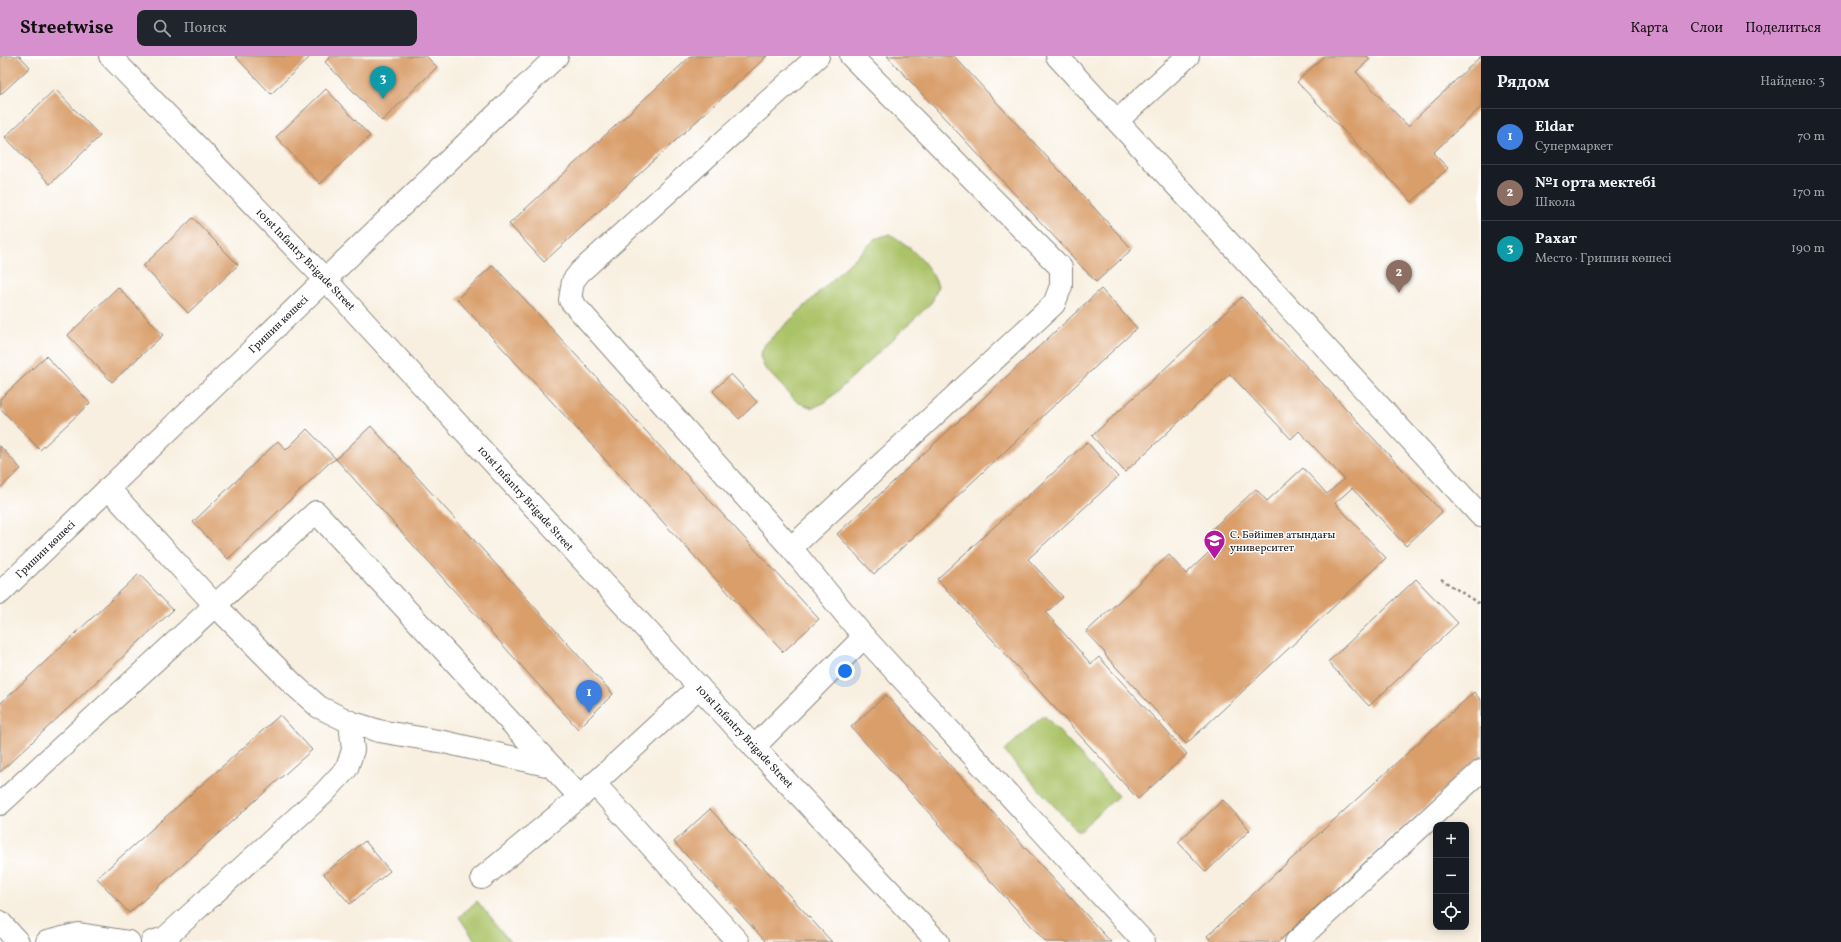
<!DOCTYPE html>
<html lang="ru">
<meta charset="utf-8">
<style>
body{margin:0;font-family:Vollkorn,serif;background:#20242c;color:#f1f3f6}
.controls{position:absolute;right:12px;bottom:12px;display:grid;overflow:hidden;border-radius:8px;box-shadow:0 2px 10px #0003}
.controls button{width:36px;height:36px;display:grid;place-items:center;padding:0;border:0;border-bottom:1px solid #363941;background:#171b24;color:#f1f3f6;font:20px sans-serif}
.you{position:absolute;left:845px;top:615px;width:14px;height:14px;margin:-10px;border:3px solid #fff;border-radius:50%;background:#1a73e8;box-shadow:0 0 0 6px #1a73e833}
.badge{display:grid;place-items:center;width:26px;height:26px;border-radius:50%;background:#d690ce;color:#fff;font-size:13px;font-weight:700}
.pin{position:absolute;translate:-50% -33px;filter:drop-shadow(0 1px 2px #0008)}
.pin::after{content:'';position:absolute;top:21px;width:14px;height:12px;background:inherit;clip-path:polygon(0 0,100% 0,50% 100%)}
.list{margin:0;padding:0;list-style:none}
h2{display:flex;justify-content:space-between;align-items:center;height:52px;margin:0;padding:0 16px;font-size:17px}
h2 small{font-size:13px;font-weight:400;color:#9ea1a6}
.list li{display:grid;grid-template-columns:26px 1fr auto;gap:12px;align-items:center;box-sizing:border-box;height:56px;padding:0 16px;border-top:1px solid #363941}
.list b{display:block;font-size:15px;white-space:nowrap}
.list p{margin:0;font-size:13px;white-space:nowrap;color:#9ea1a6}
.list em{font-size:13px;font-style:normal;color:#9ea1a6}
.icon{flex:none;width:22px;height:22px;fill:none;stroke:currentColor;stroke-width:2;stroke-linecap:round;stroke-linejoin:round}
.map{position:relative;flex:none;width:1481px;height:886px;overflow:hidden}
header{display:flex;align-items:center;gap:24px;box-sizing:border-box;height:56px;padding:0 20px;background:#d690ce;color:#111}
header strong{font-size:19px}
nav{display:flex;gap:22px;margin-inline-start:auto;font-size:14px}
.search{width:280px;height:36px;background:#20242c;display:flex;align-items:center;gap:10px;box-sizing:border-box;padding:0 14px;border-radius:8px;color:#9ea1a6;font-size:15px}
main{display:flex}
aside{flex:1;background:#171b24}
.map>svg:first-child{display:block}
.green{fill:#abc368;stroke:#647042}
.building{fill:#d99e6b}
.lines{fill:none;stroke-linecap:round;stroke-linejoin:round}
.minor-casing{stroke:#8a867e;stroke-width:24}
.path{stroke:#8a867e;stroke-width:2.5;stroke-dasharray:3 3;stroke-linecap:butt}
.minor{stroke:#fff;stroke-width:22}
.labels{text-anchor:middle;stroke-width:3;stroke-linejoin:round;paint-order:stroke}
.street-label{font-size:11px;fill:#1c1c1c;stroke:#fff}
.poi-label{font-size:11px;fill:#1c1c1c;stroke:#fff;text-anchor:start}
</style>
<header>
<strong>Streetwise</strong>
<div class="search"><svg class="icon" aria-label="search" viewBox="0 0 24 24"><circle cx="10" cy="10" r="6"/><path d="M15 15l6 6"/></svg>Поиск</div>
<nav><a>Карта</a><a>Слои</a><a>Поделиться</a></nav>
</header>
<main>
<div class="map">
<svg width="1481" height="886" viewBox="0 0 1481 886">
<rect width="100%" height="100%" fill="#fff"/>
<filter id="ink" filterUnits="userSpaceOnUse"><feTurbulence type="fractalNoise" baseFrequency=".025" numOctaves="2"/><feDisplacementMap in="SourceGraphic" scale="8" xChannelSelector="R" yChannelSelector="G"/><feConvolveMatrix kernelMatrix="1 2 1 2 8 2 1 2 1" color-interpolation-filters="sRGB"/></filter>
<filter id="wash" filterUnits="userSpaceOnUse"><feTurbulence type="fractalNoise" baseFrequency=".012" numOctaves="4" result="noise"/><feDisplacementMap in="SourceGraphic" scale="16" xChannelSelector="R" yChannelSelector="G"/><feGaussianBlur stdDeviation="0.9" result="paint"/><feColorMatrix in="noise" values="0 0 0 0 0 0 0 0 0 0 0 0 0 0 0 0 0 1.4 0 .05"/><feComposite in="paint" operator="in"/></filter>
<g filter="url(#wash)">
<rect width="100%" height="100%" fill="#f8efe0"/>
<!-- green -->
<g class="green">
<path d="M889 178C909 188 930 209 938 230L932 246 827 345 813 352 797 346 764 311 760 300 765 288 875 183Z"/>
<polygon points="1044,659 1118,740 1078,776 1004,695"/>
<polygon points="477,845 510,886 476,886 459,861"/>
</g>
<g id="blocks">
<!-- building -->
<g class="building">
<polygon points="0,0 20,0 30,11 0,39"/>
<polygon points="235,0 311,0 271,38"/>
<polygon points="331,0 426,0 437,11 382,65 325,6"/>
<polygon points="691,0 767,0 544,206 509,168"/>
<polygon points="887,0 954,0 1132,193 1096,226"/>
<polygon points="1324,0 1367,0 1370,3 1356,16 1408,70 1481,0 1481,51 1433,97 1448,112 1412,146 1297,26"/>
<polygon points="55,33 100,80 50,128 5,81"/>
<polygon points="326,33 370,80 320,128 276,81"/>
<polygon points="193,162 238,209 188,257 143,210"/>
<polygon points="493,209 819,563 783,596 457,243"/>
<polygon points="118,231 163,279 112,326 68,279"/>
<polygon points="1101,233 1137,272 874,518 837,478"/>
<polygon points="1242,241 1442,456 1406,490 1352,432 1343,440 1335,447 1386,502 1186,688 1105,599 1106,598 1086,576 1169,499 1186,518 1222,484 1212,473 1256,433 1267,445 1303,412 1327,438 1344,423 1299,375 1291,383 1230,318 1125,416 1092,380"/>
<polygon points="46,300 90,347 40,394 0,352 0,343"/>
<polygon points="731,318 757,346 739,363 713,335"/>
<polygon points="371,370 613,638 578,673 336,403"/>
<polygon points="307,373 336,403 329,407 228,503 193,466 278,385 286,394"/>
<polygon points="1087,386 1118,421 1028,503 1063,541 1046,557 1091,608 1099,601 1187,698 1138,743 937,523"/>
<polygon points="0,390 21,413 0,432"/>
<polygon points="139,518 173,554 0,716 0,648"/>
<polygon points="1416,523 1458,567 1369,650 1328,606"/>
<polygon points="1474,636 1481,644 1481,700 1278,886 1212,886 1207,880"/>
<polygon points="886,639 1111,886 1046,886 851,671"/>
<polygon points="280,659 312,694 129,857 97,822"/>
<polygon points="1223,744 1250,774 1206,816 1178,786"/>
<polygon points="710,753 832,886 766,886 674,786"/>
<polygon points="365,785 390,815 350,848 324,818"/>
</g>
</g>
</g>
<g filter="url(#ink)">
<use href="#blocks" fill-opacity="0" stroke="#8a867e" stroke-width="1"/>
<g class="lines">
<defs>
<g id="minor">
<polyline points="110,0 325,223 754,691 938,886"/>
<polyline points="818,0 580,216 573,225 570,244 791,492 864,581 1144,886"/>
<polyline points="1057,0 1481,460"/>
<polyline points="1117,65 1188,0"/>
<polyline points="108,432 214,548 293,628 319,651 350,666 379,675 444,686 551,710"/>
<polyline points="791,492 1054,248 1061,230 1061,212 851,0"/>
<polyline points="0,537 557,0"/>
<polyline points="754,691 864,581"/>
<polyline points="594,727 738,886"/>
<polyline points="0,748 316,456 580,741"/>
<polyline points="482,822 580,741 699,631"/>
<polyline points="0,866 18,886"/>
<polyline points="47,886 79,878 129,886"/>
<polyline points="152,886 165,882 324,737 347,712 353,694 350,666"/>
<polyline points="1296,886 1481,715"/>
</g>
</defs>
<!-- minor casing -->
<use href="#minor" class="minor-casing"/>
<!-- path -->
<polyline class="path" points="1441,523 1481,549"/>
<!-- minor -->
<use href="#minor" class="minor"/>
</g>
</g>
<!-- icons -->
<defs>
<symbol id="university-pin" viewBox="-11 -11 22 30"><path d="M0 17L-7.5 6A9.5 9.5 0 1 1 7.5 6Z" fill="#b5179e" stroke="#fff"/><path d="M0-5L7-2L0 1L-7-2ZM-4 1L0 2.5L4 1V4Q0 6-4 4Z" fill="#fff"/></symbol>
</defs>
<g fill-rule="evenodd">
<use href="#university-pin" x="1202" y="472" width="25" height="34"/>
</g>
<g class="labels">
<!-- street labels -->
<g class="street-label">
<text transform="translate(306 203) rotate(46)" y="4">101st Infantry Brigade Street</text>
<text transform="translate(278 268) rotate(-44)" y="4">Гришин көшесі</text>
<text transform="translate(526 442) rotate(48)" y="4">101st Infantry Brigade Street</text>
<text transform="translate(45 493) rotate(-44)" y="4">Гришин көшесі</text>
<text transform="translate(745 680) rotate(47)" y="4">101st Infantry Brigade Street</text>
</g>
<!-- poi labels -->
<g class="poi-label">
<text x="1230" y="482">С. Бәйішев атындағы<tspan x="1230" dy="13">университет</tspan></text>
</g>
</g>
</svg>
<div class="controls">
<button>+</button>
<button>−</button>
<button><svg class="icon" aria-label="locate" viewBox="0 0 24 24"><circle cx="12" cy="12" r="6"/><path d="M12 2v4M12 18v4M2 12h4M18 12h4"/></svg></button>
</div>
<div class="you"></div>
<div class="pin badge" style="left:589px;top:657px;background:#3f7fe0">1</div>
<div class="pin badge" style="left:1399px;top:237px;background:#8d6e63">2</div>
<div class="pin badge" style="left:383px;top:43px;background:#0f9aa8">3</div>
</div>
<aside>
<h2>Рядом<small>Найдено: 3</small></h2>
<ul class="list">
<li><span class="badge" style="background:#3f7fe0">1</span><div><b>Eldar</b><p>Супермаркет</p></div><em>70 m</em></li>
<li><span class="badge" style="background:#8d6e63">2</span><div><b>№1 орта мектебі</b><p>Школа</p></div><em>170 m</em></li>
<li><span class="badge" style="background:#0f9aa8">3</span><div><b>Рахат</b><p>Место · Гришин көшесі</p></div><em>190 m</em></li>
</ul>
</aside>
</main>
